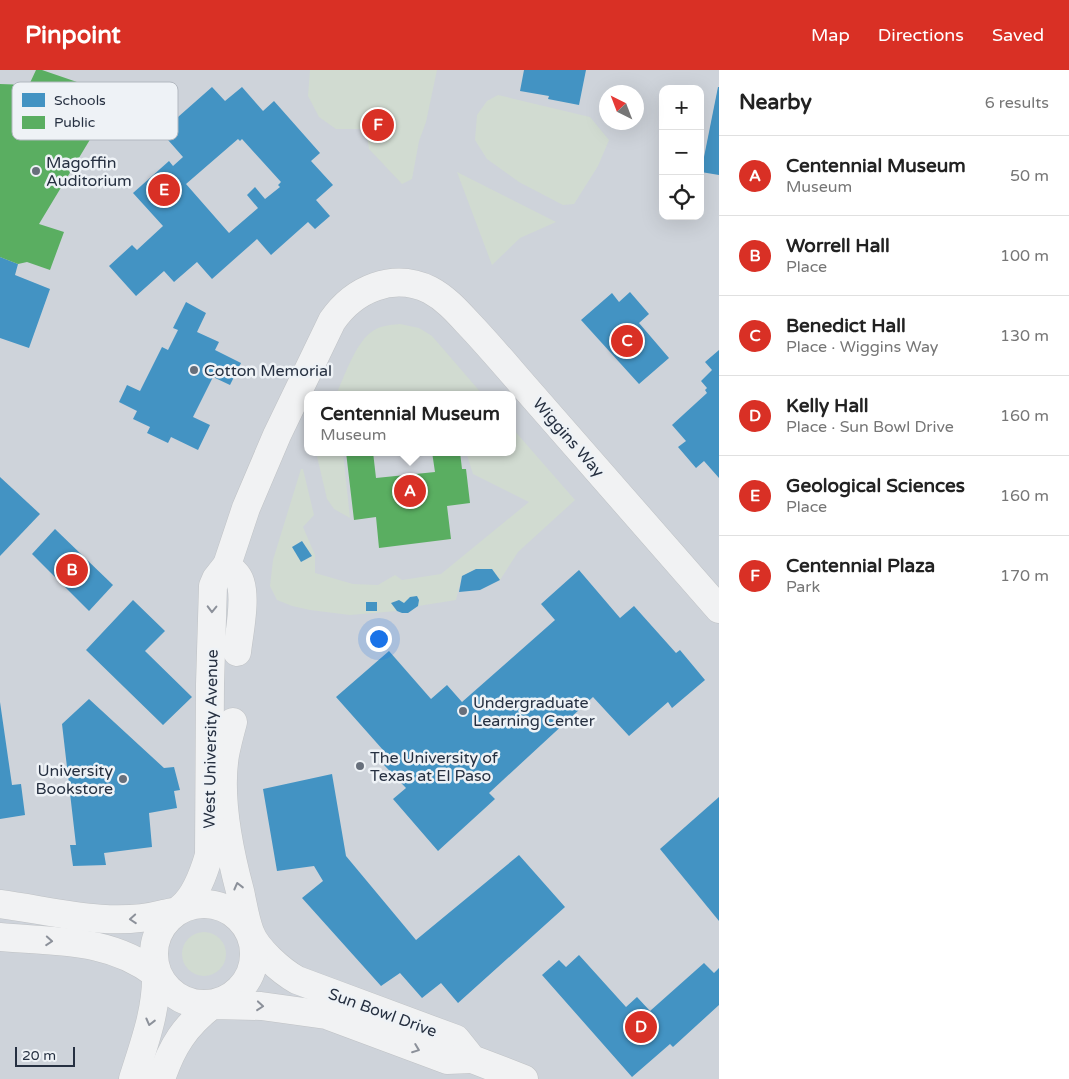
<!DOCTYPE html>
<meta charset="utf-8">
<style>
body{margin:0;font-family:"Varela Round",sans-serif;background:#f2f2f2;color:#222}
.controls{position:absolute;right:15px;top:15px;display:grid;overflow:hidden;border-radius:10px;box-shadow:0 5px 20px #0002}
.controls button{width:45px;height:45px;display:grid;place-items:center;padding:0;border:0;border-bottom:1px solid #e0e0e0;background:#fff;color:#222;font:25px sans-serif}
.compass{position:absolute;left:599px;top:15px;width:45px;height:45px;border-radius:50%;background:#fff;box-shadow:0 5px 20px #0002;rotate:318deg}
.scale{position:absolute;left:15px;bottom:12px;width:60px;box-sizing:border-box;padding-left:5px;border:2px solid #263041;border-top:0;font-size:14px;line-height:18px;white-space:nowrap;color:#263041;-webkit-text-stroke:4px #eef2f6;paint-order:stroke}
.you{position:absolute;left:378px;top:568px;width:18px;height:18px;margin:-12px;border:4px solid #fff;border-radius:50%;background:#1a73e8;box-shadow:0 0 0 8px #1a73e833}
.badge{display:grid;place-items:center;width:32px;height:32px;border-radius:50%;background:#d93025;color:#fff;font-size:16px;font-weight:700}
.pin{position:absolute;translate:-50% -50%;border:2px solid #fff;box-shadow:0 1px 5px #0006}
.popup{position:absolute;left:304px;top:321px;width:212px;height:65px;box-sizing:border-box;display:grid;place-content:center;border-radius:10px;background:#fff;filter:drop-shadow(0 1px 4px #0005);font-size:16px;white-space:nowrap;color:#767676}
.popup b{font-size:19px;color:#222}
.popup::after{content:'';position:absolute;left:50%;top:100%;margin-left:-10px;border:10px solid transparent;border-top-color:#fff}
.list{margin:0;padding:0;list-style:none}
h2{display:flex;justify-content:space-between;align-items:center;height:65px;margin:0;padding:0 20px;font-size:21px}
h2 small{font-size:16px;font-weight:400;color:#767676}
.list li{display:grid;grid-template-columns:32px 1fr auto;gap:15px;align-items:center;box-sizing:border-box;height:80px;padding:0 20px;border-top:1px solid #e0e0e0}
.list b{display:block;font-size:19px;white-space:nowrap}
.list p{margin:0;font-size:16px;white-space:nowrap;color:#767676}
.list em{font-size:16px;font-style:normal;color:#767676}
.icon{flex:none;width:28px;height:28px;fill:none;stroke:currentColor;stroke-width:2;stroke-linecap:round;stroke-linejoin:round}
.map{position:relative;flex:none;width:719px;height:1009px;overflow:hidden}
header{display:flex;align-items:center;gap:30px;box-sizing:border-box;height:70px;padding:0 25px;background:#d93025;color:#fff}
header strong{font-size:24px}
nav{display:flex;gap:28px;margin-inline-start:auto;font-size:18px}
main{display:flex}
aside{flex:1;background:#fff}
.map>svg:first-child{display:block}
.built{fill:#ced3da;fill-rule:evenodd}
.green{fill:#d1dbd1}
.schools{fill:#4393c3;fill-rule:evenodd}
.public{fill:#5aae61}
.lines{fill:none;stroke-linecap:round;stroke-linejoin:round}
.minor-casing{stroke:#bfc2c5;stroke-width:29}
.minor{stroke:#f1f2f3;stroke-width:28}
.oneway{stroke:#8c919a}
.poi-dot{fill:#676f7b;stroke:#eef2f6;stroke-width:2}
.labels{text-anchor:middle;stroke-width:5;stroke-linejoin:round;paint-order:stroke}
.poi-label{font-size:16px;fill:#263041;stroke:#eef2f6;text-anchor:start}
.street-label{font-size:16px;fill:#263041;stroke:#eef2f6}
.key{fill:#eef2f6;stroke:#b2b8c0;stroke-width:1}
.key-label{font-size:14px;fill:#263041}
</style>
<header>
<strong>Pinpoint</strong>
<nav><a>Map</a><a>Directions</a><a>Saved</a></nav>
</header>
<main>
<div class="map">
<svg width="719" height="1009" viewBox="0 0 719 1009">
<rect width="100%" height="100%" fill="#e1e4e7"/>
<!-- built -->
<path class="built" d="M0 0H719V1009H0ZM663 19H700V146H663ZM606 22H636V52H606ZM308 325H512V382H308Z"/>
<!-- green -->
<g class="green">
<polygon points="310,0 437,0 426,52 419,71 412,109 402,114 369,79 366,59 336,59 319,47 308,26"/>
<polygon points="498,25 590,47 609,70 598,96 574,134 563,135 519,112 487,89 475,70 477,45 487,31"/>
<polygon points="457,102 556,152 520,168 492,195"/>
<path d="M400 254 419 258 432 266 483 325H336C344 307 355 275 370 263 378 256 389 255 400 254Z"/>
<polygon points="513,359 575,430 518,482 500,510 492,499 476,499 462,506 456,530 418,536 408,543 402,543 397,541 350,545 310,540 292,536 277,530 270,516 273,490 301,399 303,399 314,445 303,457 315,485 315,503 353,514 378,515 395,505 402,510 441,504 529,432 473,404 466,382 512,382"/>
<polygon points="316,382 343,382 350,448 334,439 327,429"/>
<circle cx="204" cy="884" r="22"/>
</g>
<!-- schools -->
<g class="schools">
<polygon points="524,0 586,0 579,35 548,29 549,26 520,21"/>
<path d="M212 17 225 31 242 17 263 41 274 31 320 83 311 91 333 115 316 130 330 146 315 159 308 152 271 185 257 169 212 209 197 192 174 212 164 201 136 226 109 196 132 175 137 180 163 156 133 123 169 91 173 96 183 87 161 62ZM238 69 240 71 242 69 281 112 278 115 280 117 265 129 255 117 247 125 258 138 229 163 186 114Z"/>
<polygon points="718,17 719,17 719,105 701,102"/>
<polygon points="0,187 18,194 15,205 50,219 29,278 0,268"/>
<polygon points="630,222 649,244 639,253 669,288 639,314 581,250 612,223 619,232"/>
<polygon points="186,232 206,243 197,262 219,272 215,280 241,293 230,315 213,307 193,347 210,355 198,380 171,367 168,373 147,363 150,357 133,349 137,341 119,332 127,315 140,321 162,277 168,280 178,260 173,258"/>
<polygon points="719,280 719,408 704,391 696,398 678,377 686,371 672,355 707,323 705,320 707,318 701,311 712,300 705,292"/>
<polygon points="0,407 40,444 0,486"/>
<polygon points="55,459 113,515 89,541 32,484"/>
<polygon points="302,471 312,486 301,492 292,477"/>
<polygon points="476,499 492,499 500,510 480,520 459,522 462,506"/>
<polygon points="579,500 620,548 634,536 676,583 680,580 705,610 672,638 668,632 629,666 593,627 489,723 495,729 438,781 393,729 406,718 384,695 391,689 336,627 389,581 431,629 447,615 462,632 555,550 541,534"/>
<polygon points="417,526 419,530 418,536 408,543 402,543 397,541 391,533 399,530 404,533 410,527"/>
<polygon points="133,530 165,561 145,581 192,627 163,655 86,580"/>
<rect x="366" y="532" width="11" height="9"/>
<polygon points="89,629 164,698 174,697 180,720 174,721 177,738 149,743 152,777 104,783 106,795 73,796 70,775 76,775 62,654"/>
<polygon points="0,632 12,715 21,714 25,745 0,749"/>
<polygon points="332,704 346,786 416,870 519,785 565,837 458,933 441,913 422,928 400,903 381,916 302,828 323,811 314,796 277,801 263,719"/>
<polygon points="719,727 719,851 660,779"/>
<polygon points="579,885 626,937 637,927 650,941 704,893 714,903 719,898 719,935 673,977 670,974 632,1007 542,905 559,890 566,897"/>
</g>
<!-- public -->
<g class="public">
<polygon points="36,0 42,0 77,12 71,29 103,48 39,154 64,162 50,200 27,192 18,194 0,187 0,14 29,15"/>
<polygon points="346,382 373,382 376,408 435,402 432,382 460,382 462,399 466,399 470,433 447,436 451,469 379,478 376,447 354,450"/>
</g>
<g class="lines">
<defs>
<g id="minor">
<path d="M227 495C230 499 235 502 238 507 248 523 239 563 237 582"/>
<path d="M233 652C230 663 227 674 225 685 218 728 229 780 240 821 243 834 245 849 250 862 256 879 281 901 297 910L456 969 472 989 524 1009"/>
<circle cx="204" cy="884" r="50"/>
<path d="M0 834C53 841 110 858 163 844 168 843 177 842 181 838 196 826 204 802 209 785L210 614 213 516 216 509 227 495 246 438 277 365 332 251C354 219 393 202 430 220 445 228 456 240 467 252 489 275 509 299 530 323 593 395 656 467 719 539"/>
<path d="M0 867C56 872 110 868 156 904 157 940 144 974 133 1009"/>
<path d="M161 1009C172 976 185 956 212 935L261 936 326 945 447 990 472 989"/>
</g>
</defs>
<!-- minor casing -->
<use href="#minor" class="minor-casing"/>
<!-- minor -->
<use href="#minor" class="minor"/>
</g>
<!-- one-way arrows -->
<defs><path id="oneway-chevron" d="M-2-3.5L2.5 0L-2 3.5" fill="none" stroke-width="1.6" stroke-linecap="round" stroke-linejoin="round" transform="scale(1.25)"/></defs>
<g class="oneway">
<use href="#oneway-chevron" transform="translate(212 539) rotate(91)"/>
<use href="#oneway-chevron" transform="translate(238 816) rotate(-104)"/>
<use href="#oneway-chevron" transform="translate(133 849) rotate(176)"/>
<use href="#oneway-chevron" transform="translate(49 871) rotate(4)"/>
<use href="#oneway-chevron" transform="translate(260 936) rotate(5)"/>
<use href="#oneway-chevron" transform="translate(150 952) rotate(104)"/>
<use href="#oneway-chevron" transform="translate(416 979) rotate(21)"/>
</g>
<!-- markers -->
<g class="poi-dot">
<circle cx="36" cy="101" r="5"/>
<circle cx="194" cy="300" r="5"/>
<circle cx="463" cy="641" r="5"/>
<circle cx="360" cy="696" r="5"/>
<circle cx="123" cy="709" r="5"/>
</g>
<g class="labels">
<!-- poi labels -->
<g class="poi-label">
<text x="46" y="98">Magoffin<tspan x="46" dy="18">Auditorium</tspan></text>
<text x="204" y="306">Cotton Memorial</text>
<text x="473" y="638">Undergraduate<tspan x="473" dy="18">Learning Center</tspan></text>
<text x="370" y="693">The University of<tspan x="370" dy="18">Texas at El Paso</tspan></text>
<text x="113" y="706" text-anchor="end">University<tspan x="113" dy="18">Bookstore</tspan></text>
</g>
<!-- street labels -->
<g class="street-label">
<text transform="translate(569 367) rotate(49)" y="6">Wiggins Way</text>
<text transform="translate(210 669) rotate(-89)" y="6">West University Avenue</text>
<text transform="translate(383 942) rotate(20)" y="6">Sun Bowl Drive</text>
</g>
</g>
<!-- legend -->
<rect x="12" y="12" width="166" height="58" rx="8" class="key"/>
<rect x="22" y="23" width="23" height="14" fill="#4393c3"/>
<rect x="22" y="46" width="23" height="13" fill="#5aae61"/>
<g class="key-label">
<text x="54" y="35">Schools</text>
<text x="54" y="57">Public</text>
</g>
</svg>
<div class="controls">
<button>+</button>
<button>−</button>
<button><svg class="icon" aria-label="locate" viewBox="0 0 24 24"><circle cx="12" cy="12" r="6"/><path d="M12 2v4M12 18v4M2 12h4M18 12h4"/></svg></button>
</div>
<svg class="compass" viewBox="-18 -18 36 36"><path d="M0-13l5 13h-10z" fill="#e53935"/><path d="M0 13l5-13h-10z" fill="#767676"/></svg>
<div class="scale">20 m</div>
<div class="you"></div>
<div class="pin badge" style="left:410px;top:421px">A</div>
<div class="popup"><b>Centennial Museum</b>Museum</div>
<div class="pin badge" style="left:72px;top:500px">B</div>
<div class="pin badge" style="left:627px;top:271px">C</div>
<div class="pin badge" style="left:641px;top:957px">D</div>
<div class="pin badge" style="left:164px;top:120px">E</div>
<div class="pin badge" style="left:378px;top:55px">F</div>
</div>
<aside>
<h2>Nearby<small>6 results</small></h2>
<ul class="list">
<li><span class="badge">A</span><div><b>Centennial Museum</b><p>Museum</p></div><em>50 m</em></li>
<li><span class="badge">B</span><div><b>Worrell Hall</b><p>Place</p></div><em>100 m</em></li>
<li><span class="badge">C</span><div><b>Benedict Hall</b><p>Place · Wiggins Way</p></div><em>130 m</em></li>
<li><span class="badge">D</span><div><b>Kelly Hall</b><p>Place · Sun Bowl Drive</p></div><em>160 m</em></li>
<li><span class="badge">E</span><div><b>Geological Sciences</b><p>Place</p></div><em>160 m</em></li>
<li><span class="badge">F</span><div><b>Centennial Plaza</b><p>Park</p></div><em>170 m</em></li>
</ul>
</aside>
</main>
